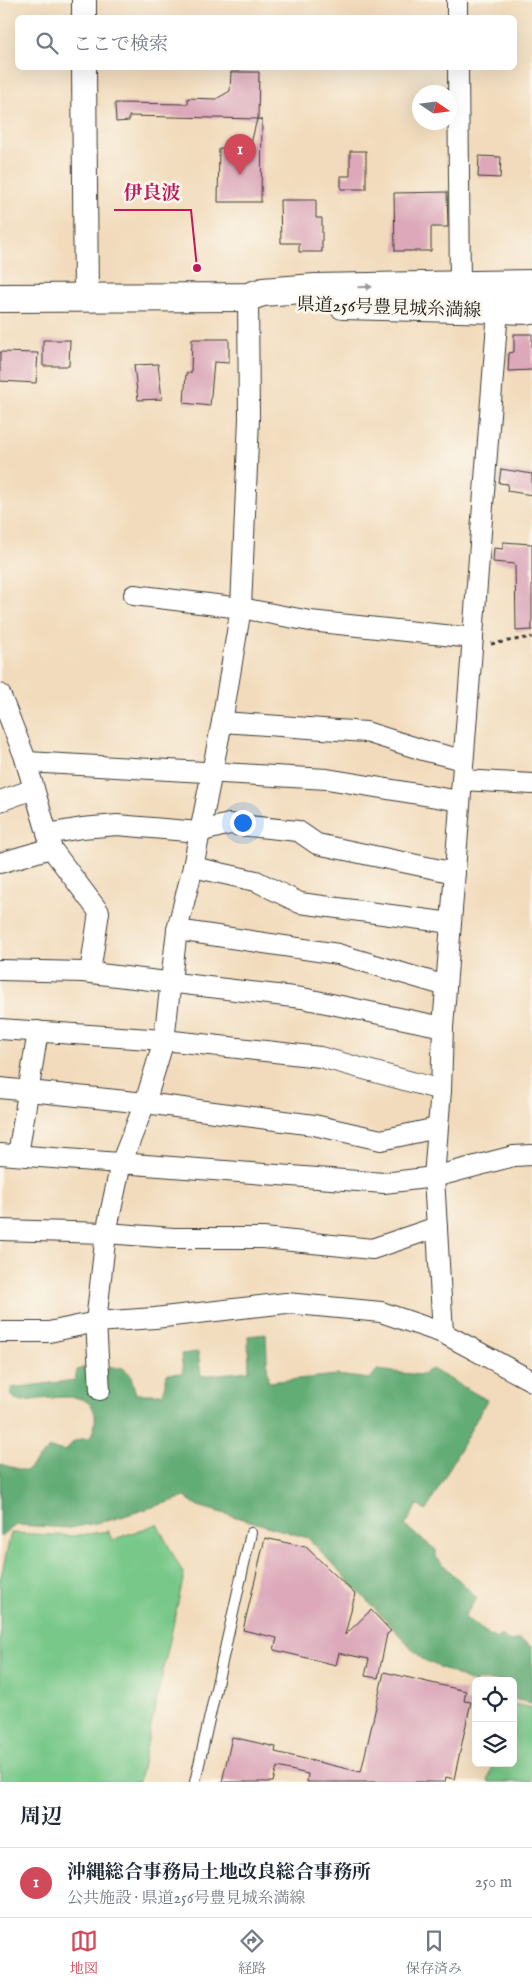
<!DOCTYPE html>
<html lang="ja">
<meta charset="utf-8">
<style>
body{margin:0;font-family:"IM FELL English","Noto Serif JP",serif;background:#f6f6f7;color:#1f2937}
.controls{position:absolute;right:15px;bottom:15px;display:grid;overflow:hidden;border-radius:8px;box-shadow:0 5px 20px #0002}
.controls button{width:45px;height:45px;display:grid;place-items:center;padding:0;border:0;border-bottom:1px solid #e0e1e3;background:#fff;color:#1f2937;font:25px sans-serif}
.compass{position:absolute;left:412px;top:85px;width:45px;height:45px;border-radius:50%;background:#fff;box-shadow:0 5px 20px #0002;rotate:103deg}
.you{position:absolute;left:242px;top:822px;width:18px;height:18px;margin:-12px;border:4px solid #fff;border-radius:50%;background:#1a73e8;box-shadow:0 0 0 8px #1a73e833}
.badge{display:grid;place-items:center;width:32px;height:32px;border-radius:50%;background:#d1495b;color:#fff;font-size:16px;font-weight:700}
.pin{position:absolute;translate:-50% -41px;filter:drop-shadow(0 1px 2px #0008)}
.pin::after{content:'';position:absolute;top:26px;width:18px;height:15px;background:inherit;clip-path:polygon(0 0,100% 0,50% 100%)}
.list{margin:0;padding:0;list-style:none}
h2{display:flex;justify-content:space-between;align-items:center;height:65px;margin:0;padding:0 20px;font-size:21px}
h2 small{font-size:16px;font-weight:400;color:#747a83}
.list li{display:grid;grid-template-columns:32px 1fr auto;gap:15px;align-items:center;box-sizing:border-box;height:70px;padding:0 20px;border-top:1px solid #e0e1e3}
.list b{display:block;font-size:19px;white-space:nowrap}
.list p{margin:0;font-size:16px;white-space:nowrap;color:#747a83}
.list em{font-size:16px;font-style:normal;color:#747a83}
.icon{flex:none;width:28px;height:28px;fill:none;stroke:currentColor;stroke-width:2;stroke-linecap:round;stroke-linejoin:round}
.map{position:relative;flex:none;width:532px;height:1782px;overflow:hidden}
.search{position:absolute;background:#fff;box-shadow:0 5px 20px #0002;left:15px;right:15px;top:15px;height:55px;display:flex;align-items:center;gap:12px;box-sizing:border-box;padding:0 18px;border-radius:8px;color:#747a83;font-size:19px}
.sheet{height:135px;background:#fff}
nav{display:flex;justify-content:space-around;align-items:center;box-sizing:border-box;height:70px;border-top:1px solid #e0e1e3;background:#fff;font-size:14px;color:#747a83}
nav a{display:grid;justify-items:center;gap:2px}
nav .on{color:#d1495b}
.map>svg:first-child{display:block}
.green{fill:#78c889;stroke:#4a7252}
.forest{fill:#62ac75;stroke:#3f6448}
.building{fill:#dca8ba}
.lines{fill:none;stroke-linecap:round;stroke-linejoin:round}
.service-casing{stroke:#3c3934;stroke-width:12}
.minor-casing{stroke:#3c3934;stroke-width:22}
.tertiary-casing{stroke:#3c3934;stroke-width:26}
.secondary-casing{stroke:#3c3934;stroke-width:30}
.path{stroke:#3c3934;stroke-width:3;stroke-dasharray:4 4;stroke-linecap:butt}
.service{stroke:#fff;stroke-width:10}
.minor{stroke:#fff;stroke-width:20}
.tertiary{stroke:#fff;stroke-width:24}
.secondary{stroke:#fff;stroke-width:28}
.oneway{fill:#999}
.labels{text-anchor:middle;stroke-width:5;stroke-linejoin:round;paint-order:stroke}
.street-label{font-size:18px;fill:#1c1c1c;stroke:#fbf7ec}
.leader{fill:none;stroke:#c2185b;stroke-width:2}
.callout-dot{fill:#c2185b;stroke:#fbf7ec;stroke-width:2}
.callout-label{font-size:19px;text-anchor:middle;font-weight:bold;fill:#c2185b;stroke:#fbf7ec;stroke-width:5;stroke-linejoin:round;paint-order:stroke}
</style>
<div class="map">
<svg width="532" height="1782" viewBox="0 0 532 1782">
<rect width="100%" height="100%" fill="#fbf7ec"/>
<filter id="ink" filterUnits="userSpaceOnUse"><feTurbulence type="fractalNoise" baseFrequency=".02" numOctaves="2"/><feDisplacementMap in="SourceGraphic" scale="10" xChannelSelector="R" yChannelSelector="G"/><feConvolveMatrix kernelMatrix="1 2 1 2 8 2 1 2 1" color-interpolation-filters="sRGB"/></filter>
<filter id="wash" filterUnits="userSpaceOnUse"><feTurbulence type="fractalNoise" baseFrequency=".0096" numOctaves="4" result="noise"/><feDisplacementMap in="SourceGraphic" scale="20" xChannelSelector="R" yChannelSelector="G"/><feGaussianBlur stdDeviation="1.12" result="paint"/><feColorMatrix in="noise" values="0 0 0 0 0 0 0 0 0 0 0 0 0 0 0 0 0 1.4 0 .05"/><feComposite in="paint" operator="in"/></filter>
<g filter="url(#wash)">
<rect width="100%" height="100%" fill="#f2dbbc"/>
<!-- green -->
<g class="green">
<polygon points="157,1524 184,1575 139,1782 0,1782 0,1580 11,1533 74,1536 108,1531 112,1540"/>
<polygon points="513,1704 532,1708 532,1782 488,1782 493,1763 513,1763"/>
</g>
<!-- forest -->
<path class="forest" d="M266 1334 268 1382 337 1375 370 1379 377 1370 420 1375 432 1369 487 1400 426 1511 417 1505 405 1526 436 1550V1557L477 1598 464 1617 496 1639 501 1635 511 1642 519 1639 532 1647V1703L513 1699V1681H476V1684L422 1659 308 1538 198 1506 185 1497 111 1520 70 1528 16 1525 0 1537V1464L26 1471 50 1448 66 1451C73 1440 77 1439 90 1438 98 1422 99 1402 77 1398 67 1395 34 1400 22 1401L15 1399 10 1394 12 1388 75 1380 77 1370 90 1365 123 1368 130 1374 136 1394H163L167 1374 183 1373 181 1354 198 1352 201 1376 249 1371 248 1336Z"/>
<g id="blocks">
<!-- building -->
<g class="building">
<polygon points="231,72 259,72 258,119 129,116 129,121 116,122 115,103 188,104 188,98 216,99 230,91"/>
<polygon points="257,119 262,120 261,202 218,202 219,148 250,148"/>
<polygon points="350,151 366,151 366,189 341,189 341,176 350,176"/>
<polygon points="479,156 501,157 500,178 478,177"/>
<polygon points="447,192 448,227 431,227 431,251 395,251 394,193"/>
<polygon points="280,200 316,200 316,218 322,218 322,252 299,252 299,243 281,243"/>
<polygon points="514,334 532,334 532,370 508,371 509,353 514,352"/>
<polygon points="192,339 229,339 229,363 214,362 210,406 184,403 186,373 191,373"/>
<polygon points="43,340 70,340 69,366 43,366"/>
<polygon points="0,352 38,353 36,383 0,381"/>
<polygon points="158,364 162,399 138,400 134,365"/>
<polygon points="501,469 532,474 532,495 507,491 508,484 499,483"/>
<polygon points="503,542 532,544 532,630 516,631 515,564 493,562 494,548 503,549"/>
<polygon points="265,1538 306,1547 355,1594 345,1635 371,1610 391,1631 387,1634 378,1678 365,1676 369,1659 339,1653 336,1665 274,1650 277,1638 243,1630"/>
<polygon points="384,1672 466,1691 464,1701 471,1702 454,1779 446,1777 445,1782 307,1782 308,1774 277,1767 273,1782 222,1782 232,1737 276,1747 275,1752 361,1772"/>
</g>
</g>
</g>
<g filter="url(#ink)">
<use href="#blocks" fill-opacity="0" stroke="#3c3934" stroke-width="1"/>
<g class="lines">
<defs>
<polyline id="service" points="195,1782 251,1533"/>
<g id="minor">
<polyline points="457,0 457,18"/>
<polyline points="458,68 460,286"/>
<polyline points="134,595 241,608 310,621 473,638"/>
<polyline points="0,694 24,755 51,846"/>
<polyline points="222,722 366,732 423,750 463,760"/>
<polyline points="27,762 327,779 460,801"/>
<polyline points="462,780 532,784"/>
<polyline points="0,801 34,789"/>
<polyline points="47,834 82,828 117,825 199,832 229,824 298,831 317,844 455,873"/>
<polyline points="0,863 51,848 99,912 90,973"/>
<polyline points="193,867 256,881 300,903 451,923"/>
<polyline points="177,930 338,954 446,986"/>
<polyline points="0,970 83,972 302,998 443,1027"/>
<polyline points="0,1029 164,1040 320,1057 441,1090"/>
<polyline points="0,1088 145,1103 314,1125 381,1140 437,1128"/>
<polyline points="0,1154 384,1183 434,1177 514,1156 532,1155"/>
<polyline points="18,1155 38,1031"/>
<polyline points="0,1230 106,1233 173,1238 263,1238 372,1249 437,1227"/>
<polyline points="0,1332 49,1332 96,1322 155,1318 286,1303 381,1312 443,1333 532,1381"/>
<polyline points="443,1333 434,1177 441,1090 443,1027 499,297"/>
<polyline points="100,1390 96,1322 106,1233 121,1163 145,1103 164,1040 177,930 193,867 222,722 241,608 249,418 248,297"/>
</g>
<g id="tertiary">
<polyline points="84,0 84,18"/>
<polyline points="84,68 86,298"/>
</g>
<g id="secondary">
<polyline points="0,298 248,297 263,292 315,288 532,284"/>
<polyline points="343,305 532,310"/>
</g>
</defs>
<!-- service casing -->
<use href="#service" class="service-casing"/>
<!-- minor casing -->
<use href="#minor" class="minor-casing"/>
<!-- tertiary casing -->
<use href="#tertiary" class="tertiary-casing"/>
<!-- secondary casing -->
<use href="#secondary" class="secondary-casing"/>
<!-- path -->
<polyline class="path" points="491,644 532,637"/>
<!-- service -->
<use href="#service" class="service"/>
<!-- minor -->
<use href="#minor" class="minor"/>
<!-- tertiary -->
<use href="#tertiary" class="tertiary"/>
<!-- secondary -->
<use href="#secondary" class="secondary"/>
</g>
<!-- one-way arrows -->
<defs><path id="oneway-solid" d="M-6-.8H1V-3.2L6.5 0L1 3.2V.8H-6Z" transform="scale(1.25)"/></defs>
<use class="oneway" href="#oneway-solid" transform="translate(365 287) rotate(-1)"/>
</g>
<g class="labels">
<!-- street labels -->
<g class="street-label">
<text transform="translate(389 307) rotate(2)" y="6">県道256号豊見城糸満線</text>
</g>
</g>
<!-- callouts -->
<path class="leader" d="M197 268L191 210H114"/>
<circle class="callout-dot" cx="197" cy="268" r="5"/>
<g class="callout-label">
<text x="152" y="199">伊良波</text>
</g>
</svg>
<div class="controls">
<button><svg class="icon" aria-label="locate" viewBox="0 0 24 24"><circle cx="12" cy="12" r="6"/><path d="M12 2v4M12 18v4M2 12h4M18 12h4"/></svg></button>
<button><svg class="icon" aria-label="layers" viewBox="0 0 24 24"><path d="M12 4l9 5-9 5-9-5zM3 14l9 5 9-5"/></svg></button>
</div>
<svg class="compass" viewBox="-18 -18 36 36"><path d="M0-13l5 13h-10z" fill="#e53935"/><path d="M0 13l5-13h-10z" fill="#747a83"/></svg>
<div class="you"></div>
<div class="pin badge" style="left:240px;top:175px">1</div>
<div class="search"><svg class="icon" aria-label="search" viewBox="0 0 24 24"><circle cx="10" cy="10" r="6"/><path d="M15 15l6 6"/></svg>ここで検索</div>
</div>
<section class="sheet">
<h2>周辺<small></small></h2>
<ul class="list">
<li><span class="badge">1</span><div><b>沖縄総合事務局土地改良総合事務所</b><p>公共施設 · 県道256号豊見城糸満線</p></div><em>250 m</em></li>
</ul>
</section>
<nav>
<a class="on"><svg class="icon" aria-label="map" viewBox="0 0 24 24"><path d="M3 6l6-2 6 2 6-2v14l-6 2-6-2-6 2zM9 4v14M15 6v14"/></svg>地図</a>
<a><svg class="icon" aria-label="directions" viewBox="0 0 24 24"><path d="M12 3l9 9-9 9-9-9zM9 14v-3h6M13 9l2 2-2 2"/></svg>経路</a>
<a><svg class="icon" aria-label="saved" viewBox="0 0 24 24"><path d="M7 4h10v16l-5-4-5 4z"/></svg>保存済み</a>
</nav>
